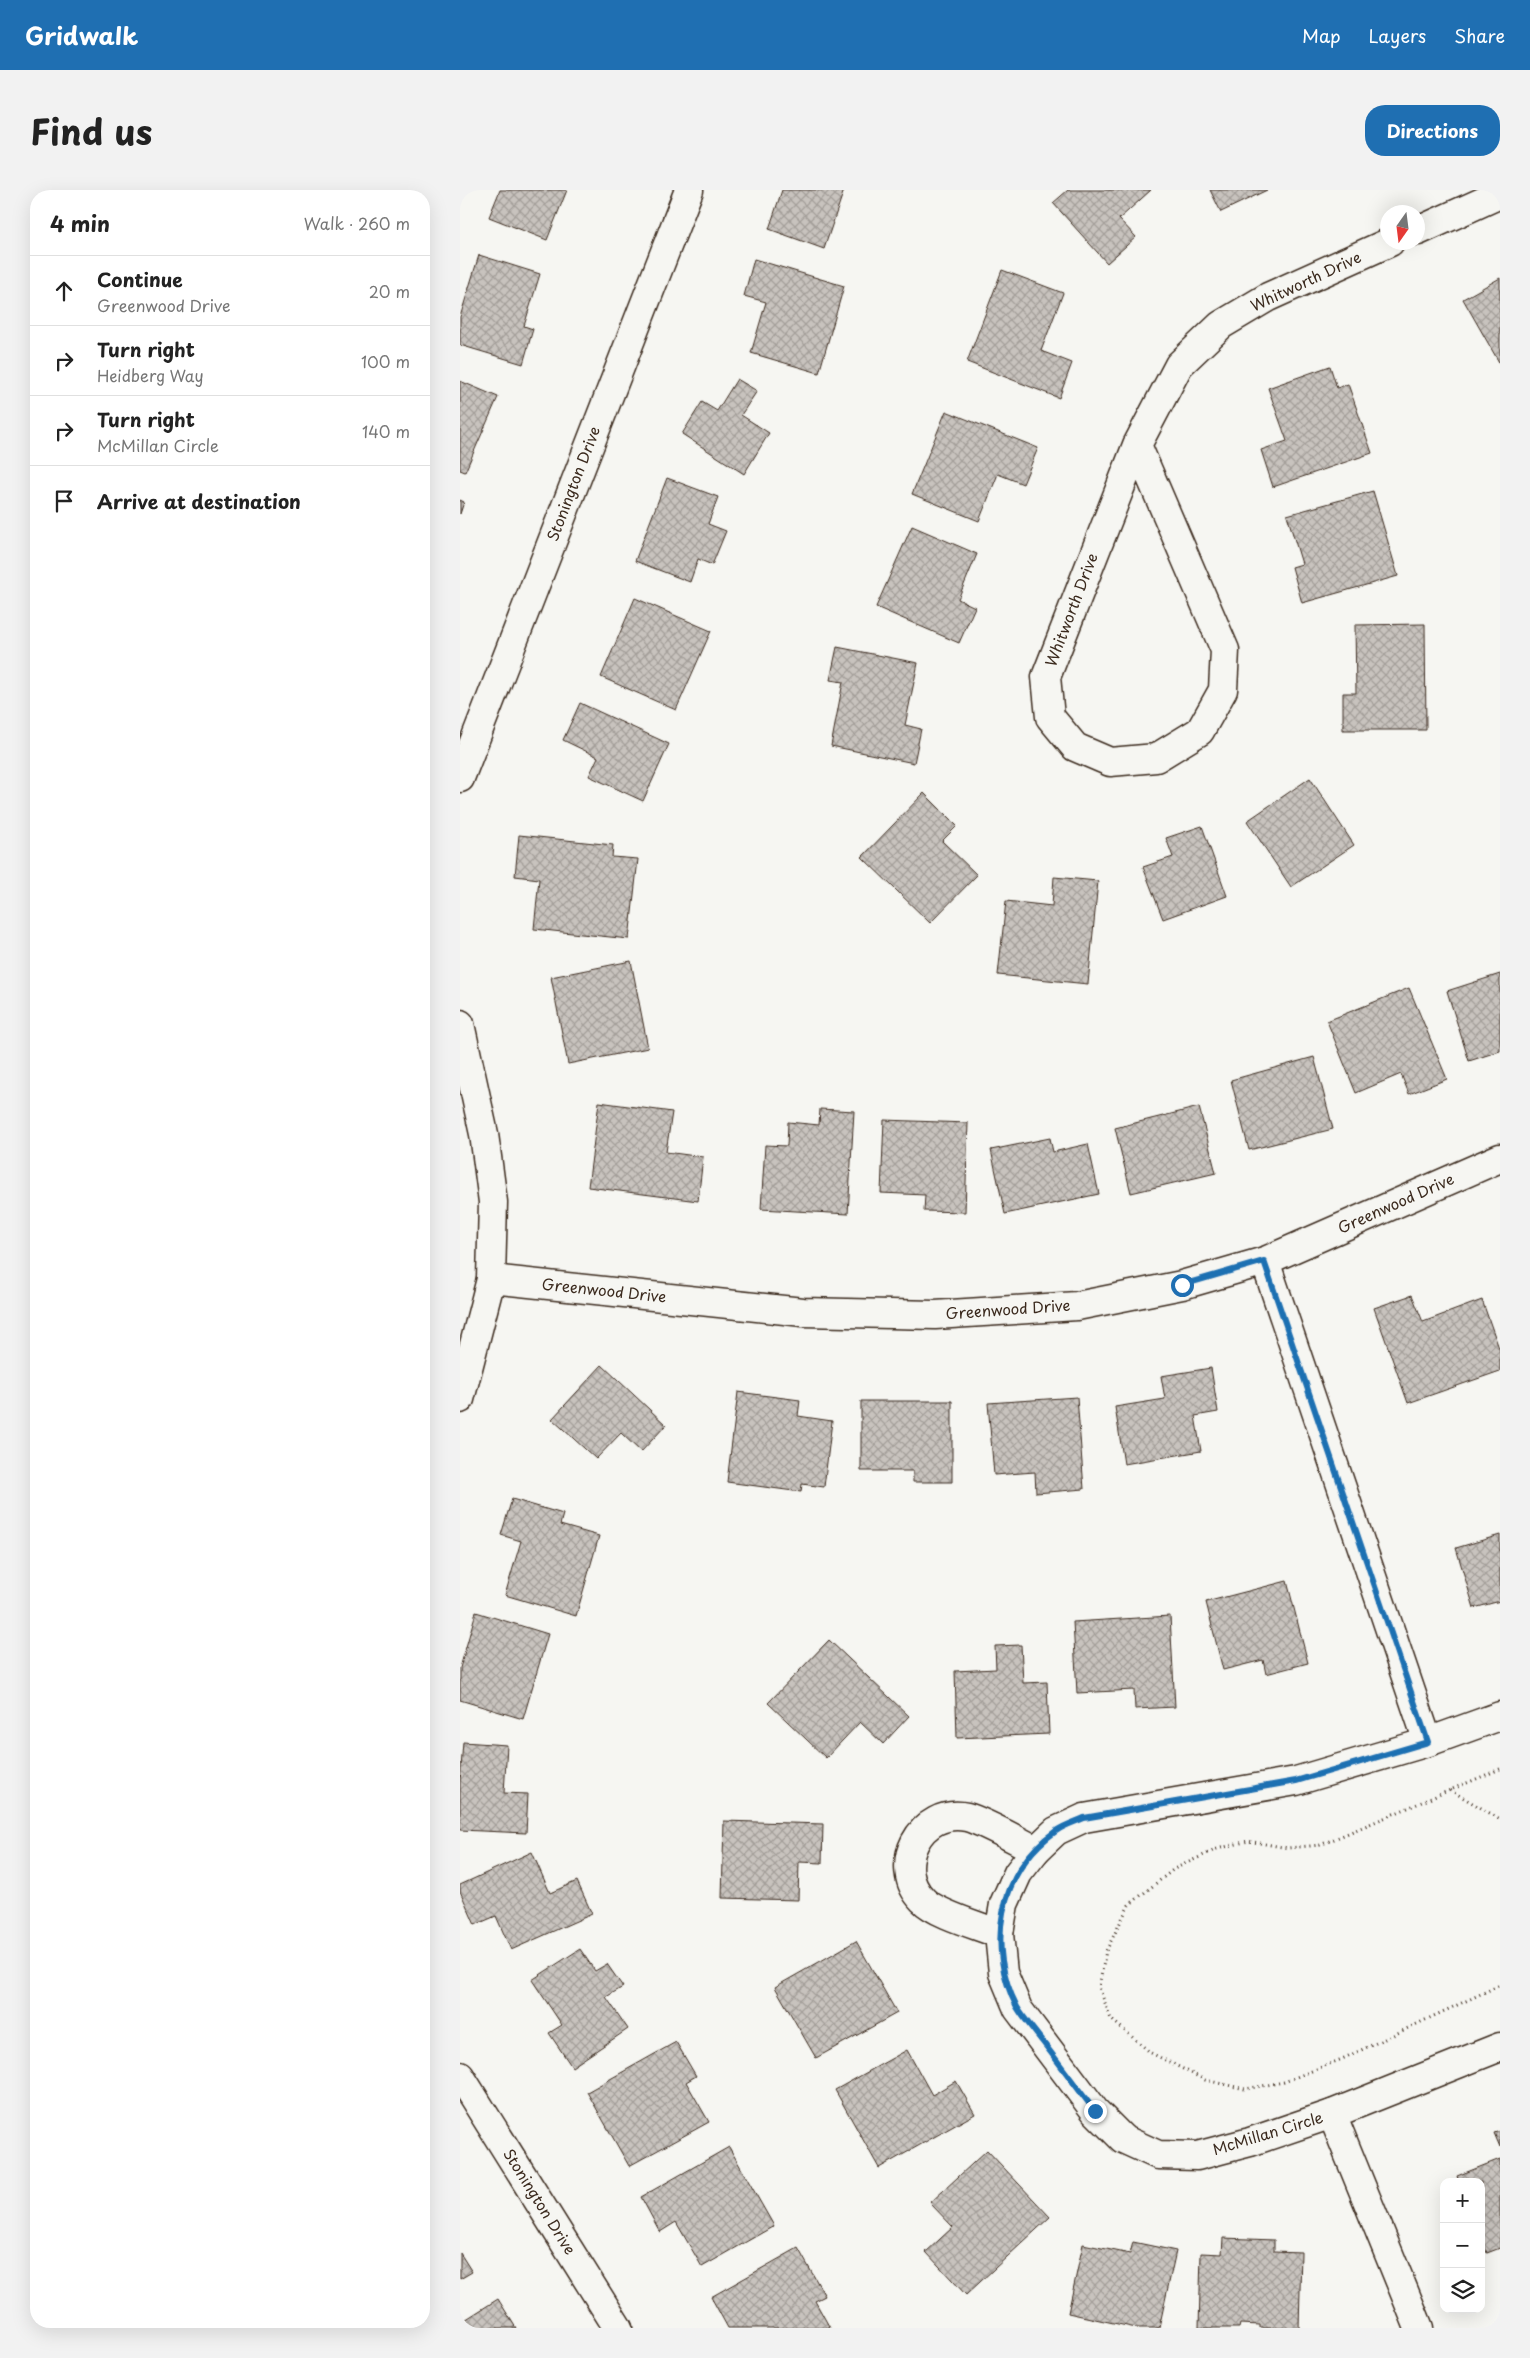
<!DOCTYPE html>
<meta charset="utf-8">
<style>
body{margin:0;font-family:"Playpen Sans",sans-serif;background:#f2f2f2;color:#222}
.controls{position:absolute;right:15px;bottom:15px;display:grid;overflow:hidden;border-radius:10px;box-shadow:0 5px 20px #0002}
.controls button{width:45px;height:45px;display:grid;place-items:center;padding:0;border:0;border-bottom:1px solid #e0e0e0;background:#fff;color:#222;font:25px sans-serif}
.compass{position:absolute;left:920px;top:15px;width:45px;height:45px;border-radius:50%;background:#fff;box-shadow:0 5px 20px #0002;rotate:194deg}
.stop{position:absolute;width:15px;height:15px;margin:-11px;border:4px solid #1f6fb2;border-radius:50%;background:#fff}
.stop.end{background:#1f6fb2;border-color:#fff;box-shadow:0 1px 5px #0008}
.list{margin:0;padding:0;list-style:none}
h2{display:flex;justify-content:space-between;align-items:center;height:65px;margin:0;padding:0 20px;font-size:21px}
h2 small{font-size:16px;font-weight:400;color:#767676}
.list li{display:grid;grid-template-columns:32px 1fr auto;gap:15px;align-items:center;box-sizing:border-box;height:70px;padding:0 20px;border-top:1px solid #e0e0e0}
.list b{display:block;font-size:19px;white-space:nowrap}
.list p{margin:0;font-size:16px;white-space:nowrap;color:#767676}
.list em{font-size:16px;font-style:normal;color:#767676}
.icon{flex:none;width:28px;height:28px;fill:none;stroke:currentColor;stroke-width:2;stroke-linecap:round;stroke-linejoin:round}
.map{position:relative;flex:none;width:1040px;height:2138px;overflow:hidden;border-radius:20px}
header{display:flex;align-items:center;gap:30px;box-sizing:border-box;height:70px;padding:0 25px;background:#1f6fb2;color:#fff}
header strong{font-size:24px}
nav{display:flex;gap:28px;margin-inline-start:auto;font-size:18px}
.intro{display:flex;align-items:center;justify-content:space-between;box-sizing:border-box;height:120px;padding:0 30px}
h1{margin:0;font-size:35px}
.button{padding:12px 22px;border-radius:20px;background:#1f6fb2;color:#fff;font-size:18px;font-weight:700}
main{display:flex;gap:30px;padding:0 30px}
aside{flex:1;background:#fff;border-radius:20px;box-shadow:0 5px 20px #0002}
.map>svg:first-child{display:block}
.building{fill:url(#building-cross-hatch);stroke:#3b2a1e}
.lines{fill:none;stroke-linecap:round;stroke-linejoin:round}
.minor-casing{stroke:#3b2a1e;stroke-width:31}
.path{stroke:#3b2a1e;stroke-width:3;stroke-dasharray:1 4;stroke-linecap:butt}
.minor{stroke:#f6f6f2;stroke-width:28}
.route{stroke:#1f6fb2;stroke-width:6}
.labels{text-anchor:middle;stroke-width:4.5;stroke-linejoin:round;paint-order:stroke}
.street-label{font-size:15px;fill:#3b2a1e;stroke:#f6f6f2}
</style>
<header>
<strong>Gridwalk</strong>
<nav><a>Map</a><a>Layers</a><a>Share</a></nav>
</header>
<div class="intro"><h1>Find us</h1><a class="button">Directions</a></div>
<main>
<aside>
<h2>4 min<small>Walk · 260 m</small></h2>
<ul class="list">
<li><svg class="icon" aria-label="ahead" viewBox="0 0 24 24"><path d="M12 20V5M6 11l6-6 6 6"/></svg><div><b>Continue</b><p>Greenwood Drive</p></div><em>20 m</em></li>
<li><svg class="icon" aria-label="right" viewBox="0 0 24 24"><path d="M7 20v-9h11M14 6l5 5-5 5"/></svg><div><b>Turn right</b><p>Heidberg Way</p></div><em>100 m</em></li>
<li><svg class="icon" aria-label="right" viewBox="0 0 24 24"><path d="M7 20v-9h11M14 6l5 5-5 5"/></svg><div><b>Turn right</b><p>McMillan Circle</p></div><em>140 m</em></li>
<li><svg class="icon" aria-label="arrive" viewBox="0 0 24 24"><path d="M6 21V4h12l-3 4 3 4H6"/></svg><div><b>Arrive at destination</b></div></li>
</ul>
</aside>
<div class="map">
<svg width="1040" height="2138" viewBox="0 0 1040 2138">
<defs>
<pattern id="building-cross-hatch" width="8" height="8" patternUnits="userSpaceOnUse" patternTransform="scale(1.25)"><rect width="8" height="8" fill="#c8c3be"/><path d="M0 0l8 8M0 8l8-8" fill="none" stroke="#a49f9a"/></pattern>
</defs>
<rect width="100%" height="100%" fill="#f6f6f2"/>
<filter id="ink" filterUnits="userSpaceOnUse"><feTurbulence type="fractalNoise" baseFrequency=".02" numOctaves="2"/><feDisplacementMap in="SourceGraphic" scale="10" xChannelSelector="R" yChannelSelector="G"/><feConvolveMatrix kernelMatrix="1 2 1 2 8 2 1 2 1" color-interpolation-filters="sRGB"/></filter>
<g filter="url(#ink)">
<!-- building -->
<g class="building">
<polygon points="40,0 107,0 87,50 29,27"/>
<polygon points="322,0 384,0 364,59 309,39"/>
<polygon points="608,0 691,0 659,29 676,47 647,73 593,13"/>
<polygon points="750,0 807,0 761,22"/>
<polygon points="19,65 80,84 64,136 73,139 63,174 0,155 0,127"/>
<polygon points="294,69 384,96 359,183 291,163 306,112 284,106"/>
<polygon points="542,80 603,103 581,161 612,173 599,208 507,172"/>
<polygon points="1040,88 1040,174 1003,109"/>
<polygon points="870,176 877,198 888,194 912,263 813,297 801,260 827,251 808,198"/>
<polygon points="277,189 297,201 281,225 309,243 284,284 222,244 242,212 257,221"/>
<polygon points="0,191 38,207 5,282 0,280"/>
<polygon points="486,221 578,258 563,294 538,284 519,331 452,304"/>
<polygon points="207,288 258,307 248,334 266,341 252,375 238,369 230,392 175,371"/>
<polygon points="913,301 938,386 842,413 832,377 842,374 827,325"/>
<polygon points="0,310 4,312 0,324"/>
<polygon points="452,336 517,364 498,409 515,417 499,453 416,417"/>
<polygon points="175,408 251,441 216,520 141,487"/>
<polygon points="965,434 966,540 883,540 883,503 896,503 895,435"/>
<polygon points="377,457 458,473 445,535 461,539 454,573 371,556 383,492 370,490"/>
<polygon points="120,513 209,554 183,611 129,586 138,567 103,550"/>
<polygon points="850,588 894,655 831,697 787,631"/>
<polygon points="464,603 497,636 482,651 517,685 470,733 402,667"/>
<polygon points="742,636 767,706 703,729 683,677 713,667 706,648"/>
<polygon points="59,645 153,655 152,667 178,669 169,749 74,739 79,689 55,686"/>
<polygon points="594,687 638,691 628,794 538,785 546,711 592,716"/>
<polygon points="171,771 188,858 108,874 91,787"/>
<polygon points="1040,784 1040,861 1009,871 987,801"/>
<polygon points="949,798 987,889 949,904 941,884 896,903 867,831"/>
<polygon points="854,867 873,939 789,960 771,890"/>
<polygon points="139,912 212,922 206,962 243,967 238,1011 128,997"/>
<polygon points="739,917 756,983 671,1003 655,938"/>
<polygon points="360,919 394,921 388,1024 301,1019 305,955 327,956 328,932 359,935"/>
<polygon points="424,930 508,933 505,1022 464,1021 465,1005 421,1003"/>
<polygon points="590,948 593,962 628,954 639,1004 545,1024 531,960"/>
<polygon points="952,1105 963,1132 1022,1110 1040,1161 1040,1181 948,1213 914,1118"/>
<polygon points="142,1175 206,1235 181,1262 161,1243 136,1269 92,1229"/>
<polygon points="751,1178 758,1222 735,1226 741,1261 664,1274 655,1217 705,1209 701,1186"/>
<polygon points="278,1202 340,1210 338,1226 372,1231 364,1297 342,1294 341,1302 267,1292"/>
<polygon points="617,1207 624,1299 576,1303 575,1282 534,1285 528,1213"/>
<polygon points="401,1211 492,1211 492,1292 453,1292 453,1281 401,1281"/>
<polygon points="52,1309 103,1324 100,1335 139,1346 116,1426 45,1405 61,1351 41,1345"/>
<polygon points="1040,1345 1040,1411 1014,1418 996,1358"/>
<polygon points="827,1391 848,1473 806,1484 803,1470 763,1480 746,1412"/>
<polygon points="16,1422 88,1444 63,1529 0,1510 0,1478"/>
<polygon points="710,1426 715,1517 675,1519 674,1500 617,1503 613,1432"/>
<polygon points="369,1450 449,1526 423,1554 400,1532 366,1568 308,1513"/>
<polygon points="561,1455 563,1493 587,1492 589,1544 497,1548 495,1481 536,1479 535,1456"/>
<polygon points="3,1552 47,1555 44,1603 68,1604 66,1643 0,1640 0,1591"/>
<polygon points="264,1631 363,1634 362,1673 339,1672 338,1710 262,1708"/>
<polygon points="72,1662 90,1703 117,1691 132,1724 51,1760 36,1726 15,1735 0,1701 0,1695"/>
<polygon points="396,1751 437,1823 356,1868 315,1797"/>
<polygon points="120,1759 135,1781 147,1774 163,1797 146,1807 168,1839 112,1877 89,1843 102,1835 72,1790"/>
<polygon points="216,1852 236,1886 226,1892 249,1932 169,1976 127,1902"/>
<polygon points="447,1860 472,1905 496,1891 515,1924 419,1978 375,1900"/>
<polygon points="1040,1941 1040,1957 1034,1943"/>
<polygon points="269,1957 314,2036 242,2077 216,2032 200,2042 181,2007"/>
<polygon points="527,1960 590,2027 506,2105 466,2062 493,2037 470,2013"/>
<polygon points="1040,1969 1040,2058 1027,2063 1021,2048 1021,1992 999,1992 997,1986"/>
<polygon points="763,2048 814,2050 814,2061 841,2062 839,2138 800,2138 800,2135 780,2134 779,2138 739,2138 741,2063 762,2064"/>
<polygon points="673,2052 716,2061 699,2138 676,2138 608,2123 623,2054 670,2064"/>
<polygon points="338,2058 365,2106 355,2111 370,2138 268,2138 251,2107"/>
<polygon points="0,2063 12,2082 0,2089"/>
<polygon points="38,2109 56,2138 0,2138 0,2133"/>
</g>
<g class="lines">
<defs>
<g id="minor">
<polyline points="958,41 1040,4"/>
<polyline points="677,255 765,460 763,500 740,541 696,568 650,572 615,557 590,527 586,487 677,255 719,175 761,135 808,107 930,52"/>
<polyline points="0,588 229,0"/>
<polyline points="0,834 24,944 33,1012 31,1089 0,1209"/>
<polyline points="805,1071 968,1552"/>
<polyline points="31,1089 343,1122 475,1125 617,1116 722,1095 805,1071 1040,968"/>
<polyline points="1040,1526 968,1552 836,1591 624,1628 596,1641 576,1660 558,1683 544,1714 539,1744 543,1783 558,1819 635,1921 663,1949 698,1965 737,1966 790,1952 872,1924 1040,1857"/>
<path d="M539 1744C520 1736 476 1724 463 1710 430 1677 460 1617 507 1627 525 1632 558 1651 576 1660"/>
<polyline points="0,1886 158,2138"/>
<polyline points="872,1924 959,2138"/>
</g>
</defs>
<!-- minor casing -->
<use href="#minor" class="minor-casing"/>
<!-- path -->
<g class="path">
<polyline points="1040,1579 860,1655 828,1658 788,1651 757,1659 714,1679 669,1715 646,1761 639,1797 651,1829 691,1863 745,1890 785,1899 824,1892 882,1869 1040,1795"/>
<polyline points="990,1600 1040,1629"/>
</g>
<!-- minor -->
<use href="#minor" class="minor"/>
</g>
</g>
<g class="lines" filter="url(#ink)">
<!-- route -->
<path class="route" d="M635 1921C617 1898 600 1874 582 1851 574 1840 564 1829 557 1817 526 1757 538 1682 596 1641 604 1635 615 1632 624 1628L836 1591 968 1552 804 1071 722 1095"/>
</g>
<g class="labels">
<!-- street labels -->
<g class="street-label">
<text transform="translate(846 92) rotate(-25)" y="5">Whitworth Drive</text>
<text transform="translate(114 294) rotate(-69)" y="5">Stonington Drive</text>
<text transform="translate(612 420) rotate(-69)" y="5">Whitworth Drive</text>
<text transform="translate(936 1014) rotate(-24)" y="5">Greenwood Drive</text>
<text transform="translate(144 1101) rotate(6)" y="5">Greenwood Drive</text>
<text transform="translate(548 1120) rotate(-4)" y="5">Greenwood Drive</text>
<text transform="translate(808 1944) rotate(-17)" y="5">McMillan Circle</text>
<text transform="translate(79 2012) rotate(58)" y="5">Stonington Drive</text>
</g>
</g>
</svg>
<div class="controls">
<button>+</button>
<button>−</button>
<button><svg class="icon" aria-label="layers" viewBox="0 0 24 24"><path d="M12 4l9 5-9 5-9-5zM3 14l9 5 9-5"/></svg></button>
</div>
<svg class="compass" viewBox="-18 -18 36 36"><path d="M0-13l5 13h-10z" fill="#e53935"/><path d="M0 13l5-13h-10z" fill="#767676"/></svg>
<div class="stop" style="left:722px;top:1095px"></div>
<div class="stop end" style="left:635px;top:1921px"></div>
</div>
</main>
